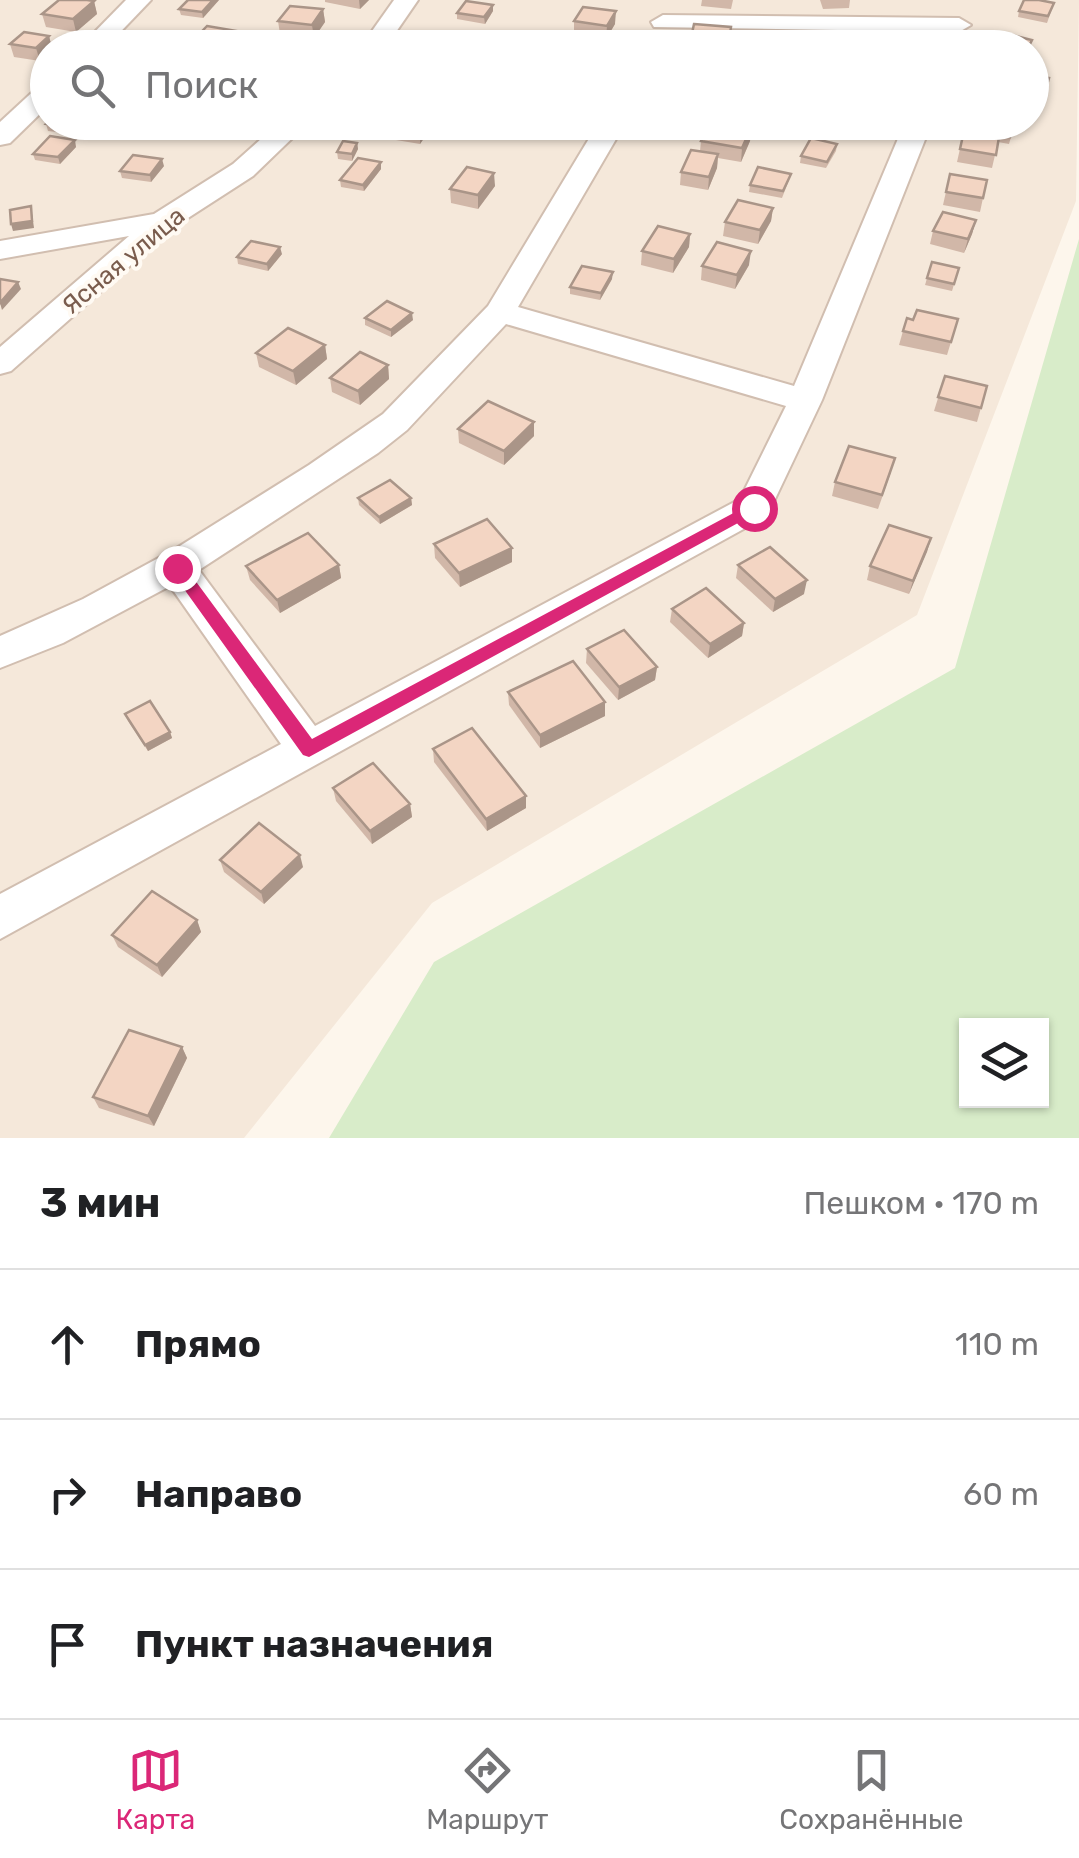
<!DOCTYPE html>
<html lang="ru">
<meta charset="utf-8">
<style>
body{margin:0;font-family:Rubik,sans-serif;background:#f2f2f2;color:#202124}
.controls{position:absolute;right:30px;bottom:30px;display:grid;overflow:hidden;border-radius:0px;box-shadow:0 2px 8px #0004}
.controls button{width:90px;height:90px;display:grid;place-items:center;padding:0;border:0;border-bottom:2px solid #e0e0e0;background:#fff;color:#202124;font:50px sans-serif}
.stop{position:absolute;width:30px;height:30px;margin:-22px;border:8px solid #db2777;border-radius:50%;background:#fff}
.stop.end{background:#db2777;border-color:#fff;box-shadow:0 2px 10px #0008}
.list{margin:0;padding:0;list-style:none}
h2{display:flex;justify-content:space-between;align-items:center;height:130px;margin:0;padding:0 40px;font-size:42px}
h2 small{font-size:32px;font-weight:400;color:#757577}
.list li{display:grid;grid-template-columns:65px 1fr auto;gap:30px;align-items:center;box-sizing:border-box;height:150px;padding:0 40px;border-top:2px solid #e0e0e0}
.list b{display:block;font-size:38px;white-space:nowrap}
.list em{font-size:32px;font-style:normal;color:#757577}
.icon{flex:none;width:55px;height:55px;fill:none;stroke:currentColor;stroke-width:2;stroke-linecap:round;stroke-linejoin:round}
.map{position:relative;flex:none;width:1079px;height:1138px;overflow:hidden}
.search{position:absolute;background:#fff;box-shadow:0 2px 8px #0004;left:30px;right:30px;top:30px;height:110px;display:flex;align-items:center;gap:25px;box-sizing:border-box;padding:0 35px;border-radius:55px;color:#757577;font-size:38px}
.sheet{height:580px;background:#fff}
nav{display:flex;justify-content:space-around;align-items:center;box-sizing:border-box;height:140px;border-top:2px solid #e0e0e0;background:#fff;font-size:28px;color:#757577}
nav a{display:grid;justify-items:center;gap:5px}
nav .on{color:#db2777}
.map>svg:first-child{display:block}
.residential{fill:#f5e8da;fill-rule:evenodd}
.green{fill:#d8ecc9;fill-rule:evenodd}
.lines{fill:none;stroke-linecap:round;stroke-linejoin:round}
.minor-casing{stroke:#d1beb0;stroke-width:4}
.minor{fill:#fff;fill-rule:evenodd}
.wall{fill:#d1b7a8}
.shaded-wall{fill:#aa9588}
.building{fill:#f3d5c3;stroke:#aa9588;stroke-width:2.5}
.route{fill:#db2777}
.labels{text-anchor:middle;stroke-width:8;stroke-linejoin:round;paint-order:stroke}
.far-street-label{font-size:25px;fill:#7a5c4d;stroke:#fffaf3}
</style>
<div class="map">
<svg width="1079" height="1138" viewBox="0 0 1079 1138">
<rect width="100%" height="100%" fill="#fdf6ec"/>
<!-- residential -->
<path class="residential" d="M0 0H1079L1076 201 917 615 432 903 244 1138H0ZM48 48H1032V122H48Z"/>
<!-- green -->
<path class="green" d="M1079 239V1138H329L434 962 955 668ZM966 1026H1042V1100H966Z"/>
<g class="lines">
<defs>
<g id="minor">
<polygon points="126,0 151,0 105,48 79,48"/>
<polygon points="394,0 418,0 385,48 360,48"/>
<polygon points="663,15 959,18 971,25 959,32 654,27 651,22"/>
<polygon points="48,83 48,106 10,143 0,145 0,122 39,86"/>
<polygon points="280,122 309,122 253,176 174,227 11,371 0,374 0,347 129,236 0,259 0,241 154,214 233,164"/>
<path d="M599 122H626L518 307 794 386 905 122H932L822 400 767 516 0 939V894L281 744 170 586 63 643 0 668V636L83 599 175 549 309 465 383 414 488 306ZM506 324 786 406 740 499 315 726 199 570 378 453 407 430Z"/>
</g>
</defs>
<!-- minor casing -->
<use href="#minor" class="minor-casing"/>
<!-- minor -->
<use href="#minor" class="minor"/>
</g>
<!-- wall -->
<g class="wall">
<polygon points="188,0 219,0 203,18 181,15 179,9"/>
<polygon points="325,0 369,0 360,9 325,2"/>
<polygon points="702,0 733,0 731,9 701,6"/>
<polygon points="820,0 850,0 849,8 823,9"/>
<polygon points="94,1 97,14 76,32 46,27 42,14"/>
<polygon points="1054,3 1047,23 1018,17 1019,11"/>
<polygon points="493,5 493,11 485,24 457,19 457,13"/>
<polygon points="323,9 325,22 314,38 280,34 278,21"/>
<polygon points="574,21 615,24 606,39 574,34"/>
<polygon points="731,27 728,48 690,48 691,38"/>
<polygon points="49,36 52,48 48,48 48,54 40,61 14,57 10,44"/>
<polygon points="1032,75 1049,78 1044,99 1032,97"/>
<polygon points="85,122 74,134 48,131 46,124"/>
<polygon points="396,122 435,122 420,144 390,139 389,132"/>
<polygon points="710,122 754,122 750,141 741,162 718,158 717,168 708,190 680,185 681,172 700,151 701,141"/>
<polygon points="794,122 830,122 829,127"/>
<polygon points="975,122 1015,123 1009,144 998,142 992,168 957,162 964,131 972,132"/>
<polygon points="357,143 358,149 352,161 338,159 337,152"/>
<polygon points="837,144 836,151 826,168 800,163 801,156"/>
<polygon points="76,147 60,164 35,160 33,154"/>
<polygon points="381,162 381,169 364,191 341,187 340,180"/>
<polygon points="164,166 151,182 122,178 120,171"/>
<polygon points="950,174 983,198 980,212 943,205"/>
<polygon points="789,180 782,198 749,192 750,185"/>
<polygon points="495,186 478,209 451,203 450,189"/>
<polygon points="773,208 771,221 758,244 723,236 725,222"/>
<polygon points="976,220 972,234 964,253 930,244 933,231"/>
<polygon points="690,234 689,247 673,273 641,265 642,251"/>
<polygon points="282,254 268,271 238,264 237,257"/>
<polygon points="932,262 959,268 952,291 925,285"/>
<polygon points="749,265 735,289 701,280 702,266"/>
<polygon points="612,279 600,300 570,294 570,287"/>
<polygon points="365,318 413,320 391,337 365,325"/>
<polygon points="958,319 947,355 899,345 903,331 913,320"/>
<polygon points="325,345 327,359 296,385 259,367 256,353"/>
<polygon points="388,365 389,379 360,405 332,392 330,378"/>
<polygon points="945,376 987,386 977,422 934,411"/>
<polygon points="458,429 534,436 504,465 459,443"/>
<polygon points="891,472 878,509 832,496 835,482"/>
<polygon points="358,498 411,498 412,505 380,524 359,505"/>
<polygon points="931,538 909,594 867,580 870,566"/>
<polygon points="434,544 512,548 512,562 460,587 435,558"/>
<polygon points="339,565 341,578 280,613 250,580 246,566"/>
<polygon points="738,565 804,594 773,612 736,578"/>
<polygon points="672,609 744,623 742,636 708,658 670,622"/>
<polygon points="587,649 657,667 655,680 618,700 586,663"/>
<polygon points="508,692 605,716 540,748 509,705"/>
<polygon points="125,714 170,732 172,738 148,751 128,721"/>
<polygon points="433,749 526,808 487,831 434,762"/>
<polygon points="333,788 410,804 412,817 372,844 336,801"/>
<polygon points="220,860 303,867 264,904 224,872"/>
<polygon points="197,920 201,932 162,977 118,947 112,935"/>
<polygon points="182,1047 187,1058 154,1126 99,1108 93,1097"/>
</g>
<!-- shaded-wall -->
<g class="shaded-wall">
<polygon points="213,0 219,0 203,18 202,12"/>
<polygon points="359,0 369,0 360,9"/>
<polygon points="94,1 97,14 76,32 73,19"/>
<polygon points="493,5 493,11 485,24 484,17"/>
<polygon points="323,9 325,22 314,38 312,25"/>
<polygon points="616,11 615,24 606,39 607,26"/>
<polygon points="237,31 240,44 236,48 222,48"/>
<polygon points="49,36 52,48 48,48 48,54 40,61 36,48"/>
<polygon points="76,122 85,122 74,134 72,128"/>
<polygon points="430,122 435,122 420,144 420,137"/>
<polygon points="751,128 750,141 741,162 742,148"/>
<polygon points="75,140 76,147 60,164 58,157"/>
<polygon points="357,143 358,149 352,161 352,154"/>
<polygon points="718,154 717,168 708,190 709,177"/>
<polygon points="162,159 164,166 151,182 150,175"/>
<polygon points="381,162 381,169 364,191 363,185"/>
<polygon points="494,173 495,186 478,209 478,195"/>
<polygon points="31,206 34,228 13,231 11,224"/>
<polygon points="773,208 771,221 758,244 760,230"/>
<polygon points="976,220 972,234 964,253 968,239"/>
<polygon points="690,234 689,247 673,273 674,259"/>
<polygon points="280,247 282,254 268,271 267,264"/>
<polygon points="751,251 749,265 735,289 737,275"/>
<polygon points="613,272 612,279 600,300 601,293"/>
<polygon points="18,282 21,289 2,310 0,303"/>
<polygon points="412,313 413,320 391,337 391,330"/>
<polygon points="325,345 327,359 296,385 293,371"/>
<polygon points="388,365 389,379 360,405 358,391"/>
<polygon points="534,422 534,436 504,465 504,451"/>
<polygon points="411,498 412,505 380,524 379,517"/>
<polygon points="931,538 927,552 909,594 913,581"/>
<polygon points="512,548 512,562 460,587 459,573"/>
<polygon points="339,565 341,578 280,613 277,600"/>
<polygon points="807,580 804,594 773,612 775,599"/>
<polygon points="744,623 742,636 708,658 710,644"/>
<polygon points="657,667 655,680 618,700 619,687"/>
<polygon points="605,702 605,716 540,748 540,735"/>
<polygon points="170,732 172,738 148,751 145,745"/>
<polygon points="526,796 526,808 487,831 486,819"/>
<polygon points="410,804 412,817 372,844 370,831"/>
<polygon points="300,855 303,867 264,904 261,892"/>
<polygon points="197,920 201,932 162,977 157,965"/>
<polygon points="182,1047 187,1058 154,1126 148,1116"/>
</g>
<!-- building -->
<g class="building">
<polygon points="59,0 87,0 94,1 73,19 42,14"/>
<polygon points="188,0 213,0 202,12 179,9"/>
<polygon points="1024,0 1039,0 1054,3 1048,16 1019,11"/>
<polygon points="466,1 493,5 484,17 457,13"/>
<polygon points="290,6 323,9 312,25 278,21"/>
<polygon points="583,7 616,11 607,26 574,21"/>
<polygon points="694,24 731,27 729,41 691,38"/>
<polygon points="207,26 237,31 222,48 186,48"/>
<polygon points="24,32 49,36 36,48 10,44"/>
<polygon points="1007,34 1032,40 1028,48 1015,48 1000,44"/>
<polygon points="134,35 160,40 152,48 124,44"/>
<polygon points="801,36 827,39 825,48 799,48"/>
<polygon points="497,37 525,40 521,48 492,47"/>
<polygon points="256,43 285,47 252,48"/>
<polygon points="1032,75 1049,78 1045,92 1032,90"/>
<polygon points="48,122 76,122 72,128 46,124"/>
<polygon points="396,122 430,122 420,137 389,132"/>
<polygon points="710,122 721,122 751,128 742,148 701,141"/>
<polygon points="975,122 1012,122 1015,123 1010,137 972,130"/>
<polygon points="964,131 999,137 996,155 960,149"/>
<polygon points="50,136 75,140 58,157 33,154"/>
<polygon points="811,138 837,144 827,162 801,156"/>
<polygon points="343,141 357,143 352,154 337,152"/>
<polygon points="691,150 718,154 709,177 681,172"/>
<polygon points="133,155 162,159 150,175 120,171"/>
<polygon points="358,158 381,162 363,185 340,180"/>
<polygon points="467,167 494,173 478,195 450,189"/>
<polygon points="758,167 791,174 783,191 750,185"/>
<polygon points="950,174 987,180 983,198 946,192"/>
<polygon points="738,200 773,208 760,230 725,222"/>
<polygon points="31,206 32,221 11,224 10,210"/>
<polygon points="943,212 976,220 968,239 933,231"/>
<polygon points="658,226 690,234 674,259 642,251"/>
<polygon points="251,241 280,247 267,264 237,257"/>
<polygon points="717,242 751,251 737,275 702,266"/>
<polygon points="932,262 959,268 954,284 927,278"/>
<polygon points="582,266 613,272 601,293 570,287"/>
<polygon points="0,279 18,282 0,303"/>
<polygon points="387,301 412,313 391,330 365,318"/>
<polygon points="917,310 958,319 951,342 903,331 907,318 913,320"/>
<polygon points="288,328 325,345 293,371 256,353"/>
<polygon points="360,352 388,365 358,391 330,378"/>
<polygon points="945,376 987,386 981,408 938,397"/>
<polygon points="488,401 534,422 504,451 458,429"/>
<polygon points="849,446 895,458 882,495 835,482"/>
<polygon points="390,480 411,498 379,517 358,498"/>
<polygon points="487,519 512,548 459,573 434,544"/>
<polygon points="889,525 931,538 913,581 870,566"/>
<polygon points="308,533 339,565 277,600 246,566"/>
<polygon points="770,547 807,580 775,599 738,565"/>
<polygon points="706,588 744,623 710,644 672,609"/>
<polygon points="624,630 657,667 619,687 587,649"/>
<polygon points="573,661 605,702 540,735 508,692"/>
<polygon points="150,701 170,732 145,745 125,714"/>
<polygon points="472,728 526,796 486,819 433,749"/>
<polygon points="373,763 410,804 370,831 333,788"/>
<polygon points="259,823 300,855 261,892 220,860"/>
<polygon points="152,891 197,920 157,965 112,935"/>
<polygon points="129,1030 182,1047 148,1116 93,1097"/>
</g>
<!-- route -->
<polygon class="route" points="754,502 762,508 760,511 309,757 303,755 169,568 177,562 183,564 312,739"/>
<g class="labels">
<!-- far-street labels -->
<g class="far-street-label">
<text transform="translate(123 260) rotate(-40)" y="9">Ясная улица</text>
</g>
</g>
</svg>
<div class="controls">
<button><svg class="icon" aria-label="layers" viewBox="0 0 24 24"><path d="M12 4l9 5-9 5-9-5zM3 14l9 5 9-5"/></svg></button>
</div>
<div class="stop" style="left:754px;top:508px"></div>
<div class="stop end" style="left:177px;top:568px"></div>
<div class="search"><svg class="icon" aria-label="search" viewBox="0 0 24 24"><circle cx="10" cy="10" r="6"/><path d="M15 15l6 6"/></svg>Поиск</div>
</div>
<section class="sheet">
<h2>3 мин<small>Пешком · 170 m</small></h2>
<ul class="list">
<li><svg class="icon" aria-label="ahead" viewBox="0 0 24 24"><path d="M12 20V5M6 11l6-6 6 6"/></svg><div><b>Прямо</b></div><em>110 m</em></li>
<li><svg class="icon" aria-label="right" viewBox="0 0 24 24"><path d="M7 20v-9h11M14 6l5 5-5 5"/></svg><div><b>Направо</b></div><em>60 m</em></li>
<li><svg class="icon" aria-label="arrive" viewBox="0 0 24 24"><path d="M6 21V4h12l-3 4 3 4H6"/></svg><div><b>Пункт назначения</b></div></li>
</ul>
</section>
<nav>
<a class="on"><svg class="icon" aria-label="map" viewBox="0 0 24 24"><path d="M3 6l6-2 6 2 6-2v14l-6 2-6-2-6 2zM9 4v14M15 6v14"/></svg>Карта</a>
<a><svg class="icon" aria-label="directions" viewBox="0 0 24 24"><path d="M12 3l9 9-9 9-9-9zM9 14v-3h6M13 9l2 2-2 2"/></svg>Маршрут</a>
<a><svg class="icon" aria-label="saved" viewBox="0 0 24 24"><path d="M7 4h10v16l-5-4-5 4z"/></svg>Сохранённые</a>
</nav>
